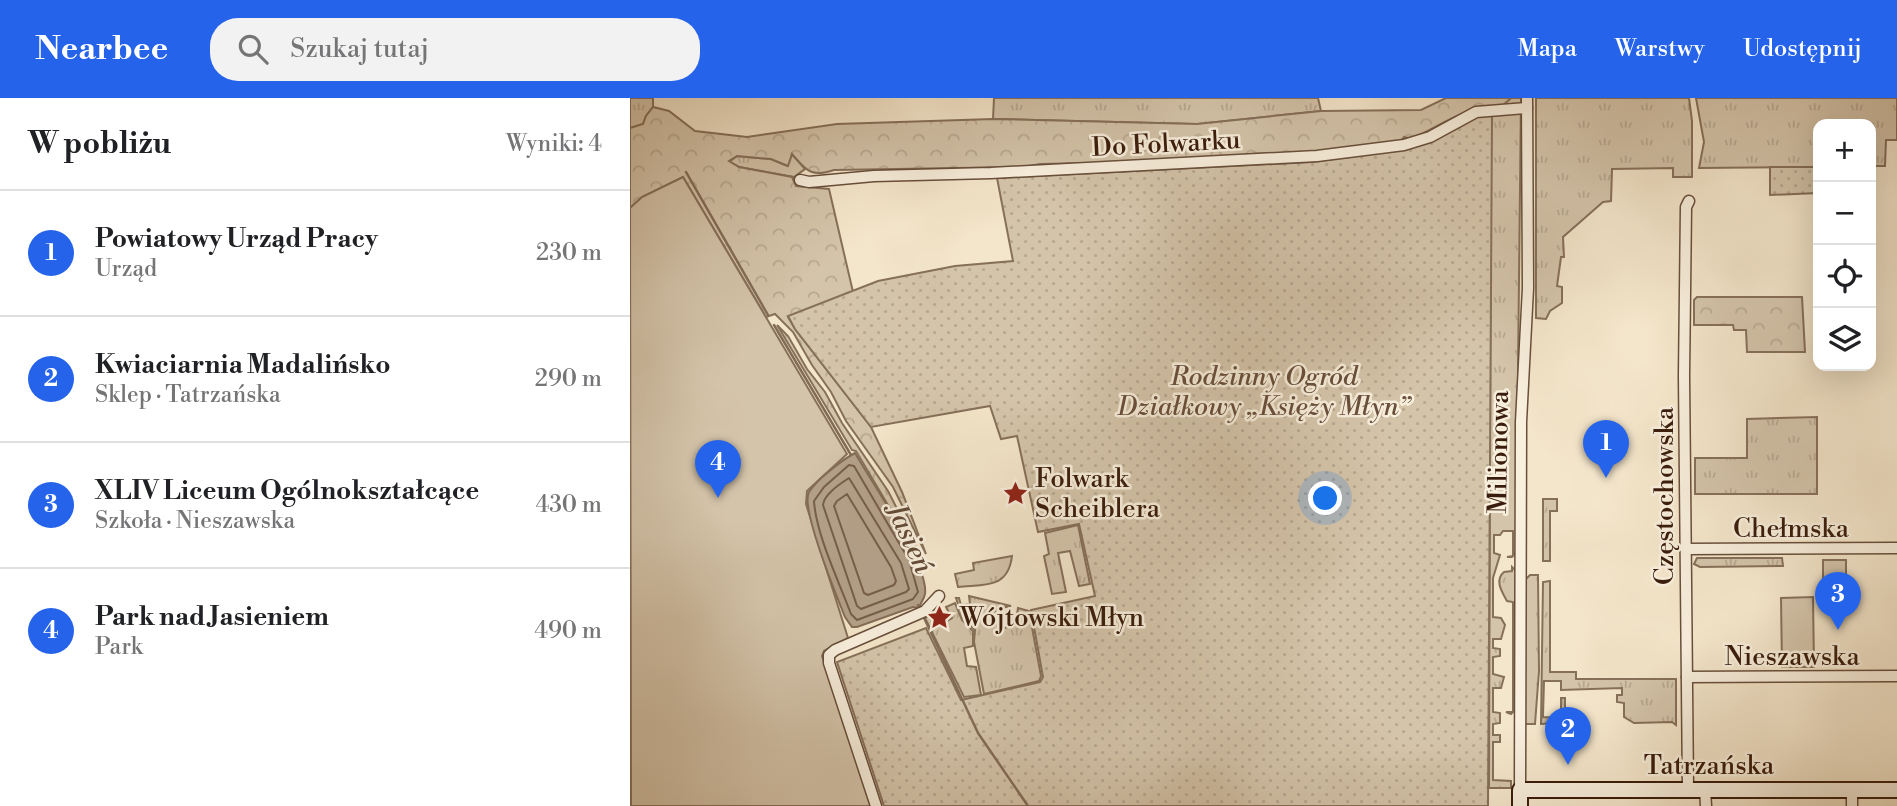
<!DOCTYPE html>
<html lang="pl">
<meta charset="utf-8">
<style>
body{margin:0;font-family:"Libre Bodoni",serif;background:#f2f2f2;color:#202124}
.controls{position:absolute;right:21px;top:21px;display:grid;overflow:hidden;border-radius:14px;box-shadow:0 7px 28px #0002}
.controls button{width:63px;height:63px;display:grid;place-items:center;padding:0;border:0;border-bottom:2px solid #e0e0e0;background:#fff;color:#202124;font:35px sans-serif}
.you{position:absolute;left:696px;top:401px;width:24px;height:24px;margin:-18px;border:5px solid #fff;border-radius:50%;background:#1a73e8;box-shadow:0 0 0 10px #1a73e833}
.badge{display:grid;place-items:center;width:46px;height:46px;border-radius:50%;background:#2563eb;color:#fff;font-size:23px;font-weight:700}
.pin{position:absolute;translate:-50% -58px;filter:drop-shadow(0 2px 4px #0008)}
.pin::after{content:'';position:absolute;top:37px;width:24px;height:21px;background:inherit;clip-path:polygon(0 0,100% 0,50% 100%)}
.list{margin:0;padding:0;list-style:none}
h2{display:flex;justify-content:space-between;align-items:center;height:91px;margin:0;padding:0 28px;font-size:30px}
h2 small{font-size:23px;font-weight:400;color:#757577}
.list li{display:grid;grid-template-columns:46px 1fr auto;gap:21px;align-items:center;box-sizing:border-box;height:126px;padding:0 28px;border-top:2px solid #e0e0e0}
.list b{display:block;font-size:26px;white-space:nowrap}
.list p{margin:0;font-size:23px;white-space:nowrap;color:#757577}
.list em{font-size:23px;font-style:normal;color:#757577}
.icon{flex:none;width:38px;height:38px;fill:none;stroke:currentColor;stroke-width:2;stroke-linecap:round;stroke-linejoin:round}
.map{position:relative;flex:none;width:1267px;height:708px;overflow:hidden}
header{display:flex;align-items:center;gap:42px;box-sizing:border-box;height:98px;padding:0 35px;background:#2563eb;color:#fff}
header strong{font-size:33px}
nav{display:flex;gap:38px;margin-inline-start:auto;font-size:24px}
.search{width:490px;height:63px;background:#f2f2f2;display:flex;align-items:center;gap:18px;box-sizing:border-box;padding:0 24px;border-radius:28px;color:#757577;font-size:26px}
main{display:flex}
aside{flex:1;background:#fff}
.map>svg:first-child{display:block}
.grass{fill:url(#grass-tufts);stroke:#86705a;stroke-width:2}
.forest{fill:url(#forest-crowns);stroke:#86705a;stroke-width:2}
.park{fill:#d4c4aa;stroke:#86705a;stroke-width:2}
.garden{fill:url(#garden-dots);stroke:#86705a;stroke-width:2}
.water{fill:#b4a18a;stroke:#836c57;stroke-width:2}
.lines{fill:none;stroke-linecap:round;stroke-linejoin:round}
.shore{stroke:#765e4a;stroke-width:2}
.stream{stroke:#836c57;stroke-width:2.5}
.street-casing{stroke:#684e3b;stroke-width:13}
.secondary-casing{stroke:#391c0b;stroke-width:18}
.street{stroke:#f8efdd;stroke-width:10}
.secondary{stroke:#f8efdd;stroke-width:14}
.labels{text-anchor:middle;stroke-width:5;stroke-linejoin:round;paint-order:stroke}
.street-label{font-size:26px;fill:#391c0b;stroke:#f8efdd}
.park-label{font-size:26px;font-style:italic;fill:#684e3b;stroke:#f8efdd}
.poi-label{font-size:26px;fill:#391c0b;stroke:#f8efdd;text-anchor:start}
.water-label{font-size:28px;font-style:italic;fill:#644b37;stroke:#f8efdd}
</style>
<header>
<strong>Nearbee</strong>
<div class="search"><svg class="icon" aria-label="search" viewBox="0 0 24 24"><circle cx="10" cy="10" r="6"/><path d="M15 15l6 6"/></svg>Szukaj tutaj</div>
<nav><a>Mapa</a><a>Warstwy</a><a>Udostępnij</a></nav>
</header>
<main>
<aside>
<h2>W pobliżu<small>Wyniki: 4</small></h2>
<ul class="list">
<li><span class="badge">1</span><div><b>Powiatowy Urząd Pracy</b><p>Urząd</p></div><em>230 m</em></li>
<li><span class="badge">2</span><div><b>Kwiaciarnia Madalińsko</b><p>Sklep · Tatrzańska</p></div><em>290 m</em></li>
<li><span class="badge">3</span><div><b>XLIV Liceum Ogólnokształcące</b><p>Szkoła · Nieszawska</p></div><em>430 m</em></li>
<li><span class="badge">4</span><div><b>Park nad Jasieniem</b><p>Park</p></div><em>490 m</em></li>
</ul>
</aside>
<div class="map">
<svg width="1267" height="708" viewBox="0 0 1267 708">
<defs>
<pattern id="grass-tufts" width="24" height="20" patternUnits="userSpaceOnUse" patternTransform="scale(1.75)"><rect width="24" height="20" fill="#d4c4aa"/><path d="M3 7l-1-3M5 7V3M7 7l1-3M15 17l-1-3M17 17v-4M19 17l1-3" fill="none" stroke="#b7a891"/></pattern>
<pattern id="forest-crowns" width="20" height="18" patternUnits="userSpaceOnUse" patternTransform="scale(1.75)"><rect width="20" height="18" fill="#d4c4aa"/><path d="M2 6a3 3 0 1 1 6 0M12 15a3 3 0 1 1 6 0" fill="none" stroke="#b7a891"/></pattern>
<pattern id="garden-dots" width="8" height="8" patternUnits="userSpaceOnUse" patternTransform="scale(1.75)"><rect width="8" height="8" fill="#d4c4aa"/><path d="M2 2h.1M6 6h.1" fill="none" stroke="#b7a891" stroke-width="1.8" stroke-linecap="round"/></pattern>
</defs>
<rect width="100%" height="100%" fill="#f4e6cb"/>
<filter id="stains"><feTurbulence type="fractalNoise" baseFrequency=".00286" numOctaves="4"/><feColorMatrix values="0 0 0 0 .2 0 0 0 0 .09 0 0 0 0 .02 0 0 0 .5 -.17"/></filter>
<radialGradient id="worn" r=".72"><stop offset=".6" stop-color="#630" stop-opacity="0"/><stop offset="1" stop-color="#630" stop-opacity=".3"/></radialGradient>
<!-- grass -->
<g class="grass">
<polygon points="0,0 23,0 23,9 16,18 13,26 0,30"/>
<polygon points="364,0 688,0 691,13 567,26 363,21"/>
<polygon points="881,0 891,0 886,454 882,459 877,459 883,458 883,433 873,433 870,437 864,437 864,455 870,457 863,480 863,519 871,520 875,527 871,541 863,541 863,550 870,551 870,558 863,559 863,576 874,579 871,590 863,590 863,614 870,615 870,625 863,626 863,637 870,637 870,644 863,644 863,682 881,683 881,690 859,690 861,24 862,16"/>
<polygon points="906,0 1059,0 1062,23 1062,79 1043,79 1043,70 982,71 981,103 973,104 933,139 934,159 931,159 927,188 932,189 932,205 920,213 916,221 906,220"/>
<polygon points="1066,0 1267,0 1267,42 1256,42 1255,68 1241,68 1241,26 1188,26 1188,69 1069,70 1074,44"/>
<polygon points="161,55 175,71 164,79 109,69 99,64 107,58 141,61 157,68"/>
<polygon points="147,227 158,238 177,271 195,294 212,325 258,393 289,454 287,456 226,353 222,352"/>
<polygon points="1187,319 1187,396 1065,396 1065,360 1117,360 1117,321"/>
<polygon points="913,401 927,401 927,413 920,413 920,463 913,463"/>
<polygon points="448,427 460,486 449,488 440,453 428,455 436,494 422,496 414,458 419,456 415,435"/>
<path d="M382 458C378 491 355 486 328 489L325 476 344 472 343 465Z"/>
<polygon points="1067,460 1152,460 1153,468 1070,469 1064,466"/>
<path d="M882 469 886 473V611L881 616 876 614H883V504L877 503C872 494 864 482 874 474L882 473Z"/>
<polygon points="900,477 908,477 909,573 905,626 895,626 895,482"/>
<polygon points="920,483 920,574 946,574 946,581 1046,581 1046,627 1042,624 1004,625 994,619 994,605 987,604 987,597 992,597 992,590 931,592 931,583 914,583 913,619 931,620 931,600 935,600 935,616 927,625 911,626 913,484"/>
<polygon points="339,498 381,508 365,511 369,531 378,529 376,519 387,517 388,510 399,513 411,578 409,583 354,596 344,544 345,532 333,520 326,500 329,500 331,507 340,506"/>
<polygon points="325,505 332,522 343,533 343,548 334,550 337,568 346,569 351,597 334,599 295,520 300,517 306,529 322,520 316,509"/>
</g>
<!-- forest -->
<g class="forest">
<path d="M816 0H881L872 8C839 6 810 28 781 41L774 39 770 44 718 49 691 54 619 56 562 63 410 66 394 69 204 72C181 80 176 72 162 56L158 68 141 61 107 58 99 63 109 69 162 79 166 88 199 91 223 194 158 219 165 231 241 329 272 394 296 456 263 389 216 323 201 294 182 267 163 234 145 216 136 219 53 79 12 99 0 110V30L13 26 16 18 23 9 39 13 65 33 117 39 207 26 363 21 567 26 691 13 791 12Z"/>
<polygon points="1067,199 1172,199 1175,254 1117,254 1116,232 1104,232 1103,227 1064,227 1064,202"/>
</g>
<!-- park -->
<g class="park">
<polygon points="53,79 217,356 177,393 176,406 218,540 194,553 192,558 243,708 1,708 0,110 12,99"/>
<rect x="1193" y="462" width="23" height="39"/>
<polygon points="1183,499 1184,569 1152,569 1151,500"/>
</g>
<!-- garden -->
<g class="garden">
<polygon points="862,16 858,708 254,708 207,564 296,530 331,602 410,584 413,579 401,512 465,498 449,426 408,434 387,338 371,341 360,308 241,329 165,231 158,218 248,183 325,168 383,163 367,80 683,64 772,51 846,17"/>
<polygon points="1140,69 1188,69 1188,95 1140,97"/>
</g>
<!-- water -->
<path class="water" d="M225 355C241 383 299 467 295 496 294 501 290 506 289 510L283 509 227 529H222L215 519C207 499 170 410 179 394 186 382 212 362 225 355Z"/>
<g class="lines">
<!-- shore -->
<g class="shore">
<path d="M219 367 224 368 279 462 288 494 283 501 227 522 221 516C209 484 186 436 184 403L194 389Z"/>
<path d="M219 380 271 465 279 491 276 494 231 511 227 508 193 407C194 396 210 386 219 380Z"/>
<polygon points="217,396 261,469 266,483 264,487 238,497 234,495 204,408 207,403"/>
</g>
<!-- stream -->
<g class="stream">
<polyline points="56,74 138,217"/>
<polyline points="144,227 221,357"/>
<polyline points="288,507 348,635 398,708"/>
</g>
<defs>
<g id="street">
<polyline points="170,82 179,84 244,78 361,75 687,58 774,47 800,39 846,14 897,10"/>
<polyline points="1056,451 1267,450"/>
<polyline points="1057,579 1267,578"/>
<polyline points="890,692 891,324 898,190 897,0"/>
<polyline points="1058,692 1054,278 1056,109 1059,103"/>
<polyline points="1075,692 1076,708"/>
<polyline points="1222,692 1222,708"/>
<polyline points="246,708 199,565 199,557 205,552 295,513 309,498"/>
</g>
<polyline id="secondary" points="890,708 890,692 1267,692"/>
</defs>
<!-- street casing -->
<use href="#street" class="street-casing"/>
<!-- secondary casing -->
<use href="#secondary" class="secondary-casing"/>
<!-- street -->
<use href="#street" class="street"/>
<!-- secondary -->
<use href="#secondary" class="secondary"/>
</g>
<!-- icons -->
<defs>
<symbol id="sight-bare" viewBox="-9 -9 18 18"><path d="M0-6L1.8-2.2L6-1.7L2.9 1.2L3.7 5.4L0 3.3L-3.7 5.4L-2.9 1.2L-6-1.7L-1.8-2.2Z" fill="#8f2418" stroke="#f8efdd" stroke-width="2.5" paint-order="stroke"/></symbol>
</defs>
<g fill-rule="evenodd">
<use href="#sight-bare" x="368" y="378" width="35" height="35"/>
<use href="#sight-bare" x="292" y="502" width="35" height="35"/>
</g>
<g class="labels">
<!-- street labels -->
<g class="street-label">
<text transform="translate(536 45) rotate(-3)" y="9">Do Folwarku</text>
<text transform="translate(868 354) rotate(-89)" y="9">Milionowa</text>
<text transform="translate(1034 398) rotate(-90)" y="9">Częstochowska</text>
<text x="1161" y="439">Chełmska</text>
<text x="1162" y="567">Nieszawska</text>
<text x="1079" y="676">Tatrzańska</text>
</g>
<!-- park labels -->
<g class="park-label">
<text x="634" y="287">Rodzinny Ogród<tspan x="634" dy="30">Działkowy „Księży Młyn”</tspan></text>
</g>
<!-- poi labels -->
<g class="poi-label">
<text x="405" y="389">Folwark<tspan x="405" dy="30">Scheiblera</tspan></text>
<text x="330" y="528">Wójtowski Młyn</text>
</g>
<!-- water labels -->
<g class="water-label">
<text transform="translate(281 440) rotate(65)" y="10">Jasień</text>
</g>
</g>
<rect width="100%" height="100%" filter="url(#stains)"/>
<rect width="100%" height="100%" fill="url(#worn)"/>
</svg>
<div class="controls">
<button>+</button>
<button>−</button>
<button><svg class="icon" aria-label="locate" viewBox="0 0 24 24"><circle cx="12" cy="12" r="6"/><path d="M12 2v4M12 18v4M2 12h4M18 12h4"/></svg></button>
<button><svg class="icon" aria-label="layers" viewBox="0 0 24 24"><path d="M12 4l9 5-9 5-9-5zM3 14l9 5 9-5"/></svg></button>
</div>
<div class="you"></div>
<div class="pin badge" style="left:976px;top:380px">1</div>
<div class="pin badge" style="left:938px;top:667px">2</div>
<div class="pin badge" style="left:1208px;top:532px">3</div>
<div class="pin badge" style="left:88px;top:400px">4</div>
</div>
</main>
